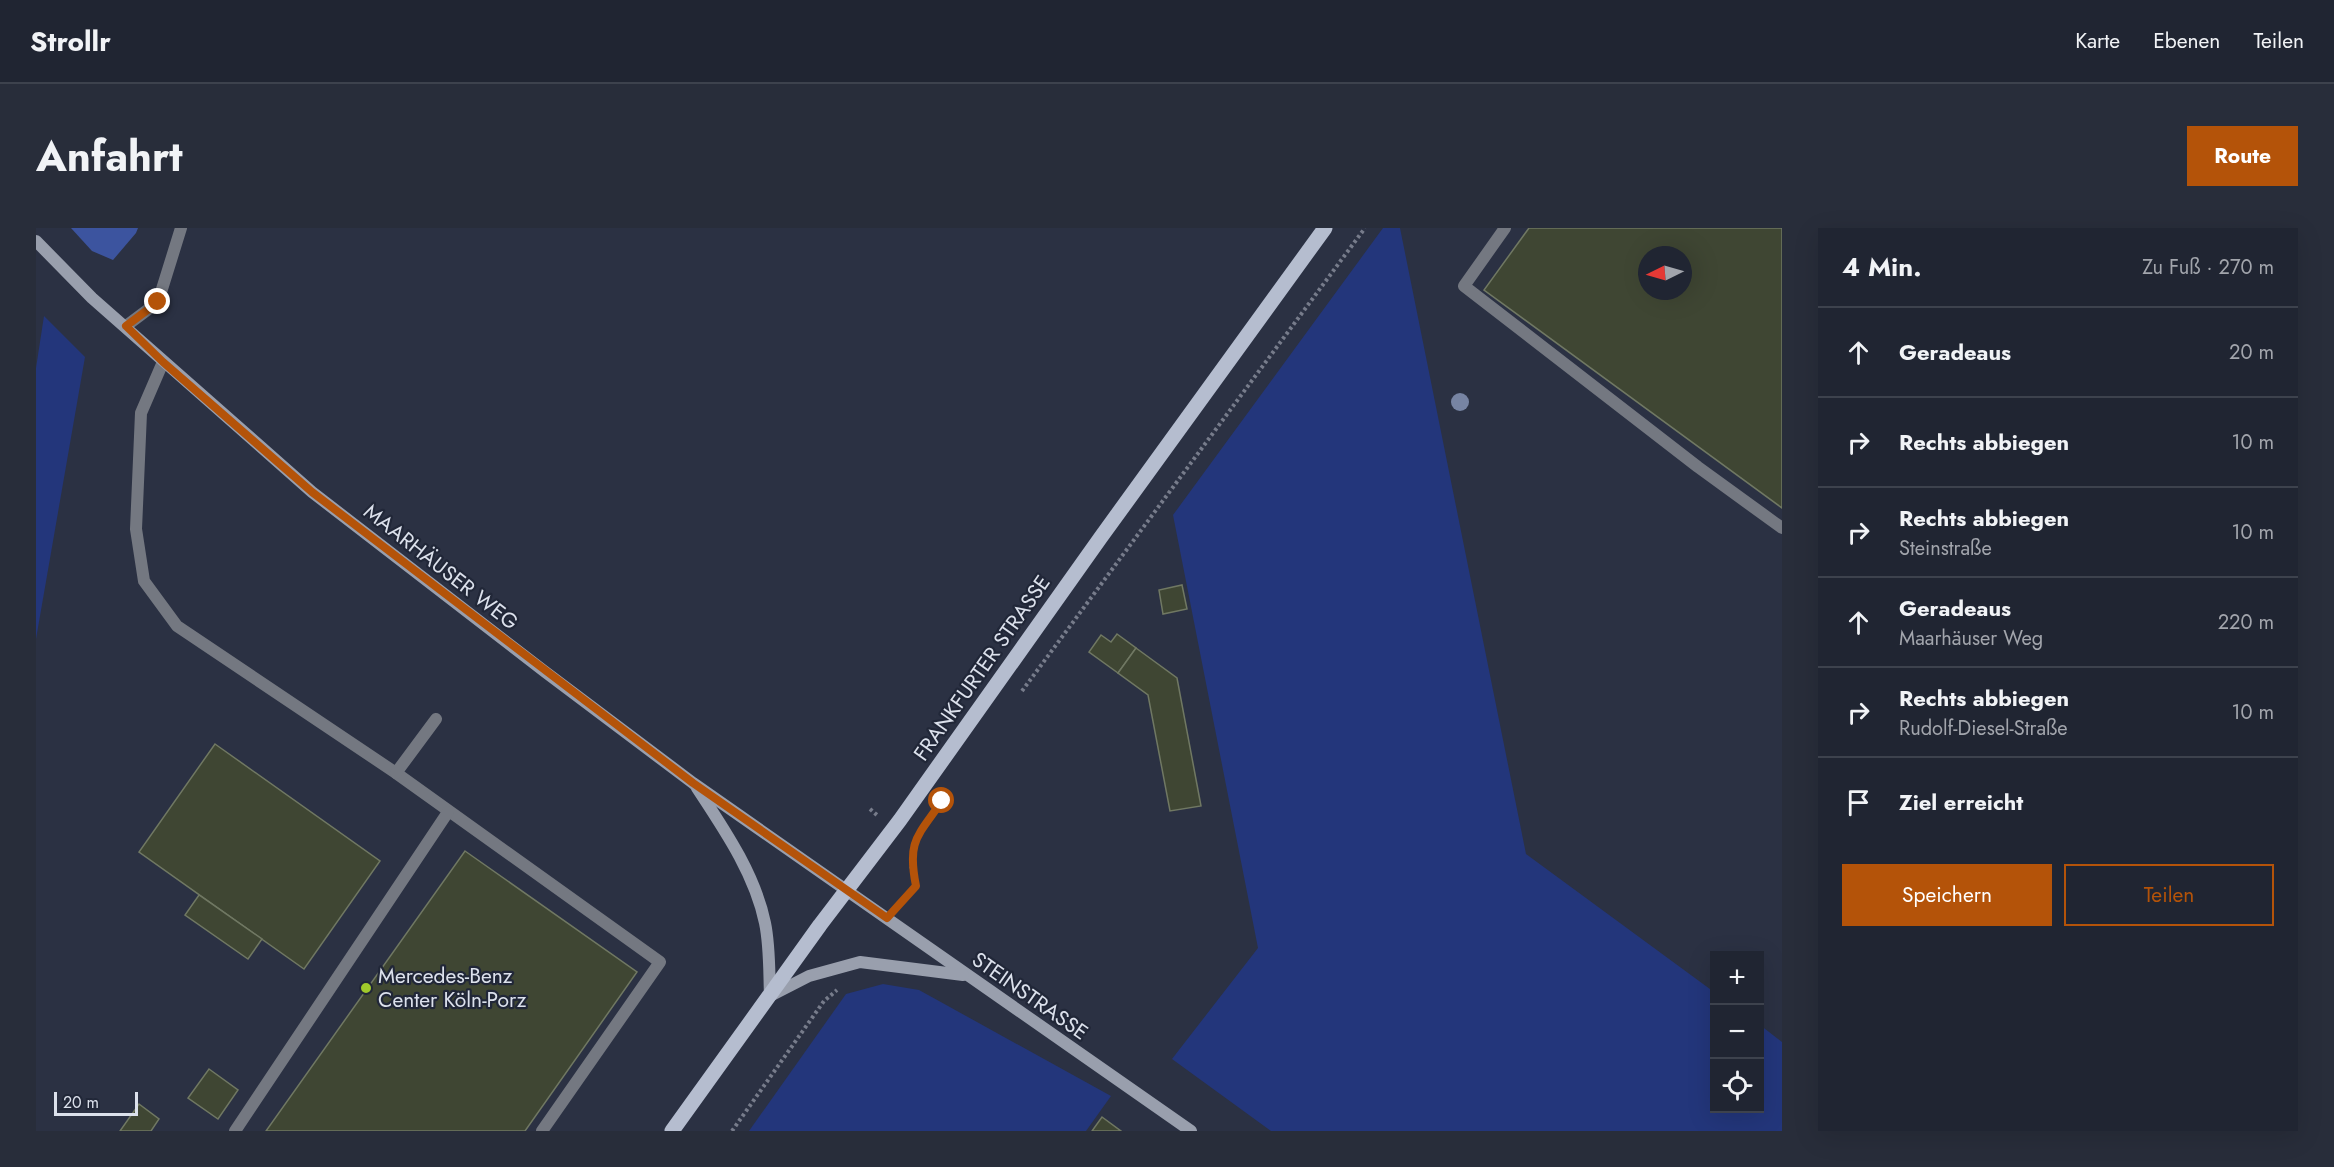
<!DOCTYPE html>
<html lang="de">
<meta charset="utf-8">
<style>
body{margin:0;font-family:Jost,sans-serif;background:#282d3a;color:#f1f3f6}
.controls{position:absolute;right:18px;bottom:18px;display:grid;overflow:hidden;border-radius:0px;box-shadow:0 6px 24px #0002}
.controls button{width:54px;height:54px;display:grid;place-items:center;padding:0;border:0;border-bottom:2px solid #3d424d;background:#202532;color:#f1f3f6;font:30px sans-serif}
.compass{position:absolute;left:1602px;top:18px;width:54px;height:54px;border-radius:50%;background:#202532;box-shadow:0 6px 24px #0002;rotate:265deg}
.scale{position:absolute;left:18px;bottom:15px;width:84px;box-sizing:border-box;padding-left:6px;border:3px solid #dce1ec;border-top:0;font-size:16px;line-height:21px;white-space:nowrap;color:#dce1ec;-webkit-text-stroke:4px #212738;paint-order:stroke}
.stop{position:absolute;width:18px;height:18px;margin:-14px;border:4px solid #b45309;border-radius:50%;background:#fff}
.stop.end{background:#b45309;border-color:#fff;box-shadow:0 2px 6px #0008}
.list{margin:0;padding:0;list-style:none}
h2{display:flex;justify-content:space-between;align-items:center;height:78px;margin:0;padding:0 24px;font-size:26px}
h2 small{font-size:20px;font-weight:400;color:#a2a5ac}
.list li{display:grid;grid-template-columns:39px 1fr auto;gap:18px;align-items:center;box-sizing:border-box;height:90px;padding:0 24px;border-top:2px solid #3d424d}
.list b{display:block;font-size:22px;white-space:nowrap}
.list p{margin:0;font-size:20px;white-space:nowrap;color:#a2a5ac}
.list em{font-size:20px;font-style:normal;color:#a2a5ac}
.actions{display:flex;gap:12px;padding:18px 24px}
.actions a{flex:1;padding:14px 0;border:2px solid #b45309;border-radius:0px;text-align:center;font-size:21px;color:#b45309}
.actions .main{background:#b45309;color:#fff}
.icon{flex:none;width:33px;height:33px;fill:none;stroke:currentColor;stroke-width:2;stroke-linecap:round;stroke-linejoin:round}
.map{position:relative;flex:none;width:1746px;height:903px;overflow:hidden;border-radius:0px}
header{display:flex;align-items:center;gap:36px;box-sizing:border-box;height:84px;padding:0 30px;background:#202532;border-bottom:2px solid #3d424d}
header strong{font-size:28px}
nav{display:flex;gap:33px;margin-inline-start:auto;font-size:21px}
.intro{display:flex;align-items:center;justify-content:space-between;box-sizing:border-box;height:144px;padding:0 36px}
h1{margin:0;font-size:42px}
.button{padding:15px 27px;border-radius:0px;background:#b45309;color:#fff;font-size:21px;font-weight:700}
main{display:flex;gap:36px;padding:0 36px}
aside{flex:1;background:#202532;border-radius:0px;box-shadow:0 6px 24px #0002}
.map>svg:first-child{display:block}
.green{fill:#23367b}
.forest{fill:#3c549f}
.building{fill:#3f4633;stroke:#707863;stroke-width:1.5;fill-rule:evenodd}
.lines{fill:none;stroke-linecap:round;stroke-linejoin:round}
.path{stroke:#777c8b;stroke-width:4;stroke-dasharray:3 3;stroke-linecap:butt}
.lane{stroke:#747881;stroke-width:12}
.street{stroke:#747881;stroke-width:12}
.secondary{stroke:#999fad;stroke-width:12}
.primary{stroke:#b5bdcf;stroke-width:15}
.tree{fill:#7784a3}
.route{stroke:#b45309;stroke-width:8}
.poi-dot{fill:#a0c92b;stroke:#212738;stroke-width:2}
.labels{text-anchor:middle;stroke-width:4.5;stroke-linejoin:round;paint-order:stroke}
.street-label{font-size:21px;fill:#dce1ec;stroke:#212738}
.poi-label{font-size:21px;fill:#dce1ec;stroke:#212738;text-anchor:start}
</style>
<header>
<strong>Strollr</strong>
<nav><a>Karte</a><a>Ebenen</a><a>Teilen</a></nav>
</header>
<div class="intro"><h1>Anfahrt</h1><a class="button">Route</a></div>
<main>
<div class="map">
<svg width="1746" height="903" viewBox="0 0 1746 903">
<rect width="100%" height="100%" fill="#2b3143"/>
<!-- green -->
<g class="green">
<polygon points="1347,0 1364,0 1490,626 1678,764 1678,880 1724,880 1724,797 1746,814 1746,903 1235,903 1136,831 1222,720 1137,287"/>
<polygon points="8,88 49,129 0,411 0,140"/>
<polygon points="847,756 883,762 1075,868 1050,903 713,903 810,766"/>
</g>
<!-- forest -->
<polygon class="forest" points="35,0 102,0 100,5 77,32 56,23"/>
<!-- building -->
<g class="building">
<path d="M1493 0H1746V280L1448 62ZM1611 27H1647V63H1611Z"/>
<polygon points="1146,357 1151,381 1127,386 1123,362"/>
<polygon points="1081,406 1100,420 1082,445 1053,424 1065,407 1075,414"/>
<polygon points="1100,420 1141,450 1165,578 1134,583 1112,467 1082,445"/>
<polygon points="179,516 344,633 268,741 103,624"/>
<polygon points="429,623 601,744 489,903 230,903"/>
<polygon points="163,667 226,711 212,731 149,687"/>
<polygon points="173,841 202,862 182,891 152,870"/>
<polygon points="103,876 123,891 115,903 84,903"/>
<polygon points="1066,889 1085,903 1056,903"/>
</g>
<g class="lines">
<!-- path -->
<g class="path">
<polyline points="986,463 1329,0"/>
<polyline points="834,581 841,587"/>
<polyline points="863,676 880,658 875,637 878,613"/>
<polyline points="696,903 788,773 801,762"/>
</g>
<!-- lane -->
<g class="lane">
<polyline points="1469,0 1428,58 1662,239 1746,300"/>
<polyline points="127,134 105,185 100,301 108,353 141,398 360,545 624,734 506,903"/>
<polyline points="360,545 400,491"/>
<polyline points="199,903 412,584"/>
</g>
<!-- street -->
<polyline class="street" points="90,98 122,74 145,0"/>
<!-- secondary -->
<g class="secondary">
<polyline points="0,13 56,70 276,264 508,443 657,555 1155,903"/>
<path d="M661 560C688 601 719 646 729 695 734 719 733 744 734 768L773 748 824 734 927 747"/>
</g>
<!-- primary -->
<polyline class="primary" points="636,903 784,697 864,592 1065,309 1289,0"/>
</g>
<!-- trees -->
<circle class="tree" cx="1424" cy="174" r="9"/>
<g class="lines">
<!-- route -->
<path class="route" d="M122 74 90 98 127 134 276 264 657 555 851 690 880 658C871 613 881 609 906 573"/>
</g>
<!-- markers -->
<circle class="poi-dot" cx="330" cy="760" r="6"/>
<g class="labels">
<!-- street labels -->
<g class="street-label">
<text transform="translate(405 339) rotate(38)" y="7">MAARHÄUSER WEG</text>
<text transform="translate(946 440) rotate(-55)" y="7">FRANKFURTER STRASSE</text>
<text transform="translate(994 768) rotate(35)" y="7">STEINSTRASSE</text>
</g>
<!-- poi labels -->
<g class="poi-label">
<text x="342" y="755">Mercedes-Benz<tspan x="342" dy="24">Center Köln-Porz</tspan></text>
</g>
</g>
</svg>
<div class="controls">
<button>+</button>
<button>−</button>
<button><svg class="icon" aria-label="locate" viewBox="0 0 24 24"><circle cx="12" cy="12" r="6"/><path d="M12 2v4M12 18v4M2 12h4M18 12h4"/></svg></button>
</div>
<svg class="compass" viewBox="-18 -18 36 36"><path d="M0-13l5 13h-10z" fill="#e53935"/><path d="M0 13l5-13h-10z" fill="#a2a5ac"/></svg>
<div class="scale">20 m</div>
<div class="stop" style="left:906px;top:573px"></div>
<div class="stop end" style="left:122px;top:74px"></div>
</div>
<aside>
<h2>4 Min.<small>Zu Fuß · 270 m</small></h2>
<ul class="list">
<li><svg class="icon" aria-label="ahead" viewBox="0 0 24 24"><path d="M12 20V5M6 11l6-6 6 6"/></svg><div><b>Geradeaus</b></div><em>20 m</em></li>
<li><svg class="icon" aria-label="right" viewBox="0 0 24 24"><path d="M7 20v-9h11M14 6l5 5-5 5"/></svg><div><b>Rechts abbiegen</b></div><em>10 m</em></li>
<li><svg class="icon" aria-label="right" viewBox="0 0 24 24"><path d="M7 20v-9h11M14 6l5 5-5 5"/></svg><div><b>Rechts abbiegen</b><p>Steinstraße</p></div><em>10 m</em></li>
<li><svg class="icon" aria-label="ahead" viewBox="0 0 24 24"><path d="M12 20V5M6 11l6-6 6 6"/></svg><div><b>Geradeaus</b><p>Maarhäuser Weg</p></div><em>220 m</em></li>
<li><svg class="icon" aria-label="right" viewBox="0 0 24 24"><path d="M7 20v-9h11M14 6l5 5-5 5"/></svg><div><b>Rechts abbiegen</b><p>Rudolf-Diesel-Straße</p></div><em>10 m</em></li>
<li><svg class="icon" aria-label="arrive" viewBox="0 0 24 24"><path d="M6 21V4h12l-3 4 3 4H6"/></svg><div><b>Ziel erreicht</b></div></li>
</ul>
<div class="actions"><a class="main">Speichern</a><a>Teilen</a></div>
</aside>
</main>
